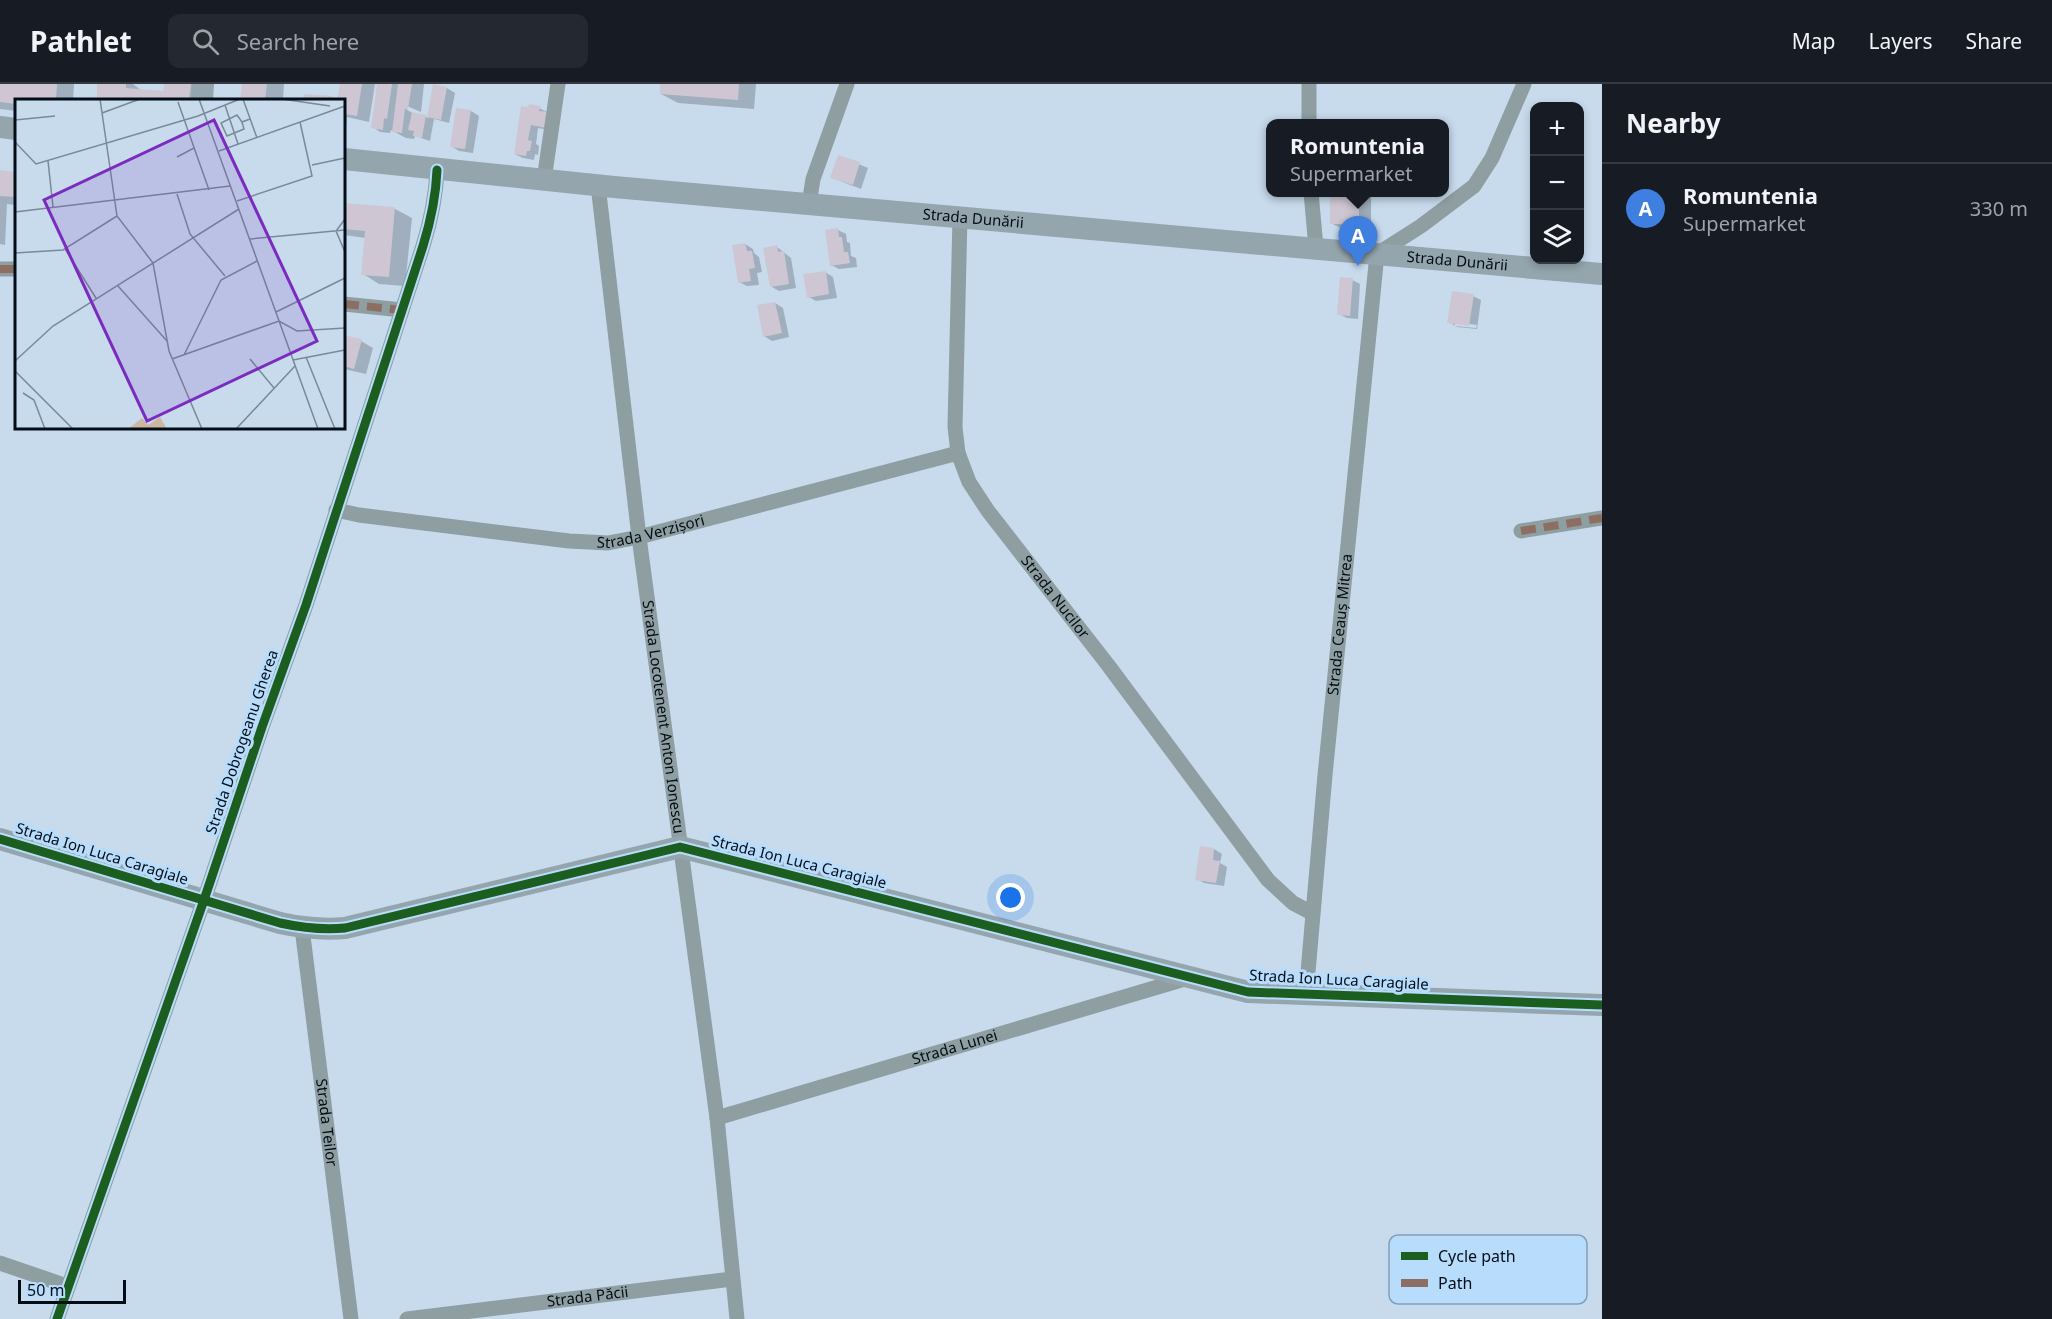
<!DOCTYPE html>
<meta charset="utf-8">
<style>
body{margin:0;font-family:"Noto Sans",sans-serif;background:#242831;color:#f1f3f6}
.controls{position:absolute;right:18px;top:18px;display:grid;overflow:hidden;border-radius:12px;box-shadow:0 3px 9px #0003}
.controls button{width:54px;height:54px;display:grid;place-items:center;padding:0;border:0;border-bottom:2px solid #363941;background:#171b24;color:#f1f3f6;font:30px sans-serif}
.scale{position:absolute;left:18px;bottom:15px;width:108px;box-sizing:border-box;padding-left:6px;border:3px solid #030d17;border-top:0;font-size:16px;line-height:21px;white-space:nowrap;color:#030d17;-webkit-text-stroke:4px #b8dcfc;paint-order:stroke}
.you{position:absolute;left:1011px;top:814px;width:21px;height:21px;margin:-15px;border:4px solid #fff;border-radius:50%;background:#1a73e8;box-shadow:0 0 0 9px #1a73e833}
.badge{display:grid;place-items:center;width:39px;height:39px;border-radius:50%;background:#a5acb3;color:#fff;font-size:20px;font-weight:700}
.pin{position:absolute;translate:-50% -50px;filter:drop-shadow(0 2px 3px #0008)}
.pin::after{content:'';position:absolute;top:32px;width:21px;height:18px;background:inherit;clip-path:polygon(0 0,100% 0,50% 100%)}
.popup{position:absolute;left:1266px;top:35px;width:183px;height:78px;box-sizing:border-box;display:grid;place-content:center;border-radius:12px;background:#171b24;filter:drop-shadow(0 2px 4px #0005);font-size:20px;white-space:nowrap;color:#9ea1a6}
.popup b{font-size:22px;color:#f1f3f6}
.popup::after{content:'';position:absolute;left:50%;top:100%;margin-left:-12px;border:12px solid transparent;border-top-color:#171b24}
.list{margin:0;padding:0;list-style:none}
h2{display:flex;justify-content:space-between;align-items:center;height:78px;margin:0;padding:0 24px;font-size:26px}
h2 small{font-size:20px;font-weight:400;color:#9ea1a6}
.list li{display:grid;grid-template-columns:39px 1fr auto;gap:18px;align-items:center;box-sizing:border-box;height:90px;padding:0 24px;border-top:2px solid #363941}
.list b{display:block;font-size:22px;white-space:nowrap}
.list p{margin:0;font-size:20px;white-space:nowrap;color:#9ea1a6}
.list em{font-size:20px;font-style:normal;color:#9ea1a6}
.icon{flex:none;width:33px;height:33px;fill:none;stroke:currentColor;stroke-width:2;stroke-linecap:round;stroke-linejoin:round}
.map{position:relative;flex:none;width:1602px;height:1235px;overflow:hidden}
header{display:flex;align-items:center;gap:36px;box-sizing:border-box;height:84px;padding:0 30px;background:#171b24;border-bottom:2px solid #363941}
header strong{font-size:28px}
nav{display:flex;gap:33px;margin-inline-start:auto;font-size:21px}
.search{width:420px;height:54px;background:#242831;display:flex;align-items:center;gap:15px;box-sizing:border-box;padding:0 21px;border-radius:12px;color:#9ea1a6;font-size:22px}
main{display:flex}
aside{flex:1;background:#171b24}
.map>svg:first-child{display:block}
.shadow{fill:#0003;fill-rule:evenodd}
.building{fill:#cec7d3}
.lines{fill:none;stroke-linecap:round;stroke-linejoin:round}
.street{stroke:#8e9ea1;stroke-width:15}
.secondary{stroke:#94a5ad;stroke-width:22}
.quiet{stroke:#8d6e63;stroke-width:8;stroke-dasharray:15 8;stroke-linecap:butt}
.cycleway-casing{stroke:#b8dcfc;stroke-width:13}
.cycleway{stroke:#1b5e20;stroke-width:9}
.labels{text-anchor:middle;stroke-width:6;stroke-linejoin:round;paint-order:stroke}
.street-label{font-size:15px;fill:#030d17;stroke:#b8dcfc}
.inset-road{fill:none;stroke:#798997;stroke-width:1.5}
.view{fill:#7b2cbf;fill-opacity:0.15;stroke:#7b2cbf;stroke-width:3}
.inset-edge{fill:none;stroke:#030d17;stroke-width:3}
.key{fill:#b8dcfc;stroke:#829eb7;stroke-width:1.5}
.key-label{font-size:16px;fill:#030d17}
</style>
<header>
<strong>Pathlet</strong>
<div class="search"><svg class="icon" aria-label="search" viewBox="0 0 24 24"><circle cx="10" cy="10" r="6"/><path d="M15 15l6 6"/></svg>Search here</div>
<nav><a>Map</a><a>Layers</a><a>Share</a></nav>
</header>
<main>
<div class="map">
<svg width="1602" height="1235" viewBox="0 0 1602 1235">
<rect width="100%" height="100%" fill="#c7dbed"/>
<!-- shadow -->
<g class="shadow">
<polygon points="0,0 74,0 73,16 16,16 16,27 0,25"/>
<polygon points="99,0 133,0 142,7 164,9 165,0 209,0 207,16 99,16"/>
<polygon points="243,0 284,0 283,16 242,16"/>
<polygon points="342,0 375,0 369,38 347,33 345,54 344,16 339,16"/>
<polygon points="378,0 424,0 421,28 407,22 407,26 420,33 421,31 429,34 435,2 447,4 455,9 449,39 434,35 430,57 415,52 414,55 406,54 391,46 390,49 380,48 373,43"/>
<polygon points="662,0 756,0 754,25 678,19 661,10"/>
<polygon points="305,12 331,14 336,16 305,16"/>
<polygon points="539,24 547,28 554,47 538,44 536,60 539,62 538,71 535,70 534,76 523,74 515,70"/>
<polygon points="457,25 471,27 479,32 473,69 459,67 451,62"/>
<polygon points="839,72 868,84 861,105 832,94"/>
<polygon points="0,87 16,89 16,121 7,120 5,161 0,160"/>
<polygon points="1332,108 1371,109 1371,146 1344,146 1331,139"/>
<polygon points="344,120 395,125 412,134 405,202 379,200 363,190 366,154 344,151"/>
<polygon points="838,146 846,150 847,158 850,159 851,172 856,174 857,183 839,185 831,181"/>
<polygon points="745,160 753,165 754,169 759,173 762,188 757,189 759,201 747,202 739,198"/>
<polygon points="777,163 791,174 796,204 779,207 772,203"/>
<polygon points="825,188 833,193 837,214 816,217 809,213"/>
<polygon points="1352,196 1360,200 1358,235 1347,234 1339,230"/>
<path d="M1473 212 1481 216 1477 245 1457 243 1449 238ZM1455 238 1477 241 1476 244 1455 242Z"/>
<polygon points="775,219 783,224 789,253 772,257 764,252"/>
<polygon points="344,252 361,257 373,264 366,290 344,285"/>
<polygon points="211,344 245,344 245,346"/>
<polygon points="1214,765 1222,770 1220,779 1227,783 1224,802 1204,799 1197,795"/>
</g>
<!-- building -->
<g class="building">
<polygon points="0,0 57,0 56,16 35,14 35,16 16,16 16,20 0,18"/>
<polygon points="97,0 126,0 126,4 163,7 164,0 191,0 189,16 97,16"/>
<polygon points="242,0 267,0 265,16 240,16"/>
<polygon points="340,0 362,0 357,32 344,30 344,16 337,16"/>
<polygon points="377,0 392,0 387,35 384,34 383,46 371,44"/>
<polygon points="398,0 412,0 408,25 405,25 402,49 392,48"/>
<polygon points="433,0 447,3 441,36 427,33"/>
<polygon points="660,0 739,0 738,16 660,10"/>
<polygon points="304,10 332,12 331,16 303,16"/>
<polygon points="529,20 540,22 539,27 549,28 546,44 531,41 528,56 532,57 530,67 527,67 526,72 514,70 521,22 528,23"/>
<polygon points="456,24 471,26 465,65 450,63"/>
<polygon points="412,28 426,31 422,54 413,52 414,47 408,46"/>
<polygon points="838,71 860,78 853,101 830,94"/>
<polygon points="0,86 16,88 16,113 0,112"/>
<rect x="1330" y="108" width="29" height="32"/>
<polygon points="344,119 395,123 389,193 361,191 365,147 344,145"/>
<polygon points="838,144 839,153 842,153 844,168 848,168 850,179 830,182 825,146"/>
<polygon points="745,159 747,167 752,167 755,184 749,185 751,197 738,199 732,161"/>
<polygon points="777,161 778,168 784,167 789,200 770,203 763,164"/>
<polygon points="826,187 829,210 807,214 803,190"/>
<polygon points="1340,193 1353,194 1350,232 1337,231"/>
<polygon points="1452,207 1474,210 1469,242 1447,239"/>
<polygon points="775,218 782,249 763,253 757,221"/>
<polygon points="344,251 362,255 354,285 344,282"/>
<polygon points="1200,762 1214,764 1213,776 1220,777 1216,799 1195,796"/>
</g>
<g class="lines">
<!-- street -->
<g class="street">
<polyline points="1309,0 1309,39"/>
<polyline points="544,96 558,0"/>
<path id="s1" d="M598 101 639 453 717 1034 737 1235"/>
<polyline points="1311,108 1316,164"/>
<polyline points="809,120 813,95 847,0"/>
<path id="s2" d="M960 133 955 343 958 369 969 398 988 427 1108 581 1268 796 1293 819 1312 829"/>
<polyline points="0,185 16,185"/>
<polyline points="344,220 402,226"/>
<path id="s3" d="M336 426 359 431 569 457 608 459 639 453 958 369"/>
<polyline points="1521,447 1602,434"/>
<path id="s4" d="M302 844 351 1235"/>
<path id="s5" d="M1306 911 1325 691 1377 170 1421 142 1474 102 1492 74 1524 0"/>
<path id="s6" d="M717 1034 1188 894"/>
<polyline points="0,1179 67,1202"/>
<path d="M57 1235 204 816 262 643 306 521 423 162C431 136 436 112 437 86"/>
<path id="s7" d="M407 1235 732 1195"/>
</g>
<!-- secondary -->
<g class="secondary">
<polyline points="202,16 203,0"/>
<polyline points="0,43 16,45"/>
<path id="s8" d="M344 75 614 103 1602 190"/>
<path d="M0 755 280 839C303 844 323 846 345 844L680 763 1248 908 1602 921"/>
</g>
<!-- quiet -->
<g class="quiet">
<polyline points="0,185 16,185"/>
<polyline points="344,220 402,226"/>
<polyline points="1521,447 1602,434"/>
</g>
<defs>
<g id="cycleway">
<path d="M0 755 280 839C303 844 323 846 345 844L680 763 1248 908 1602 921"/>
<path d="M57 1235 204 816 262 643 306 521 423 162C431 136 436 112 437 86"/>
</g>
</defs>
<!-- cycleway casing -->
<use href="#cycleway" class="cycleway-casing"/>
<!-- cycleway -->
<use href="#cycleway" class="cycleway"/>
</g>
<g class="labels">
<!-- street labels -->
<g class="street-label">
<text dy="5" stroke="none"><textPath href="#s8" startOffset="632">Strada Dunării</textPath></text>
<text dy="5" stroke="none"><textPath href="#s8" startOffset="1118">Strada Dunării</textPath></text>
<text dy="5" stroke="none"><textPath href="#s3" startOffset="318">Strada Verzișori</textPath></text>
<text dy="5" stroke="none"><textPath href="#s2" startOffset="411">Strada Nucilor</textPath></text>
<text dy="5" stroke="none"><textPath href="#s5" startOffset="372">Strada Ceauș Mitrea</textPath></text>
<text dy="5" stroke="none"><textPath href="#s1" startOffset="536">Strada Locotenent Anton Ionescu</textPath></text>
<text transform="translate(242 658) rotate(-71)" y="5">Strada Dobrogeanu Gherea</text>
<text transform="translate(102 770) rotate(17)" y="5">Strada Ion Luca Caragiale</text>
<text transform="translate(799 778) rotate(14)" y="5">Strada Ion Luca Caragiale</text>
<text transform="translate(1339 896) rotate(3)" y="5">Strada Ion Luca Caragiale</text>
<text dy="5" stroke="none"><textPath href="#s6" startOffset="248">Strada Lunei</textPath></text>
<text dy="5" stroke="none"><textPath href="#s4" startOffset="196">Strada Teilor</textPath></text>
<text dy="5" stroke="none"><textPath href="#s7" startOffset="182">Strada Păcii</textPath></text>
</g>
</g>
<!-- overview -->
<g transform="translate(15 15)">
<rect width="330" height="330" fill="#c7dbed"/>
<path d="M145 318 152 330H113L127 319 133 326Z" fill="#ceb7a1"/>
<path class="inset-road" d="M85 0 102 117 138 164 154 252 187 330M184 0 303 330M228 0 242 39M267 0 315 7M163 3 194 91M210 6 223 45M87 14 125 0M0 21 40 17M227 23 229 30 212 37 206 24 222 16 227 23 235 20M0 43 21 65 183 17 225 0M204 52 330 7M162 58 179 49M33 62 38 108M297 66 330 59M162 95 175 135 210 177M222 102 297 77 285 23M0 113 215 87M330 120 321 132 330 153M235 140 330 131M50 150 81 199M0 154 48 151 102 117M103 187 152 242M261 213 330 179M169 256 206 181 242 162M291 258 320 330M157 260 264 222 282 232 330 229M235 260 259 289M278 261 330 251M0 262 38 227 224 110M0 272 58 330M8 294 19 301 30 330M221 330 280 267"/>
<path class="view" d="M199 21 302 242 132 322 29 101Z"/>
<rect width="330" height="330" class="inset-edge"/>
</g>
<!-- legend -->
<rect x="1389" y="1151" width="198" height="69" rx="9" class="key"/>
<rect x="1401" y="1168" width="27" height="8" fill="#1b5e20"/>
<rect x="1401" y="1195" width="27" height="8" fill="#8d6e63"/>
<g class="key-label">
<text x="1438" y="1178">Cycle path</text>
<text x="1438" y="1205">Path</text>
</g>
</svg>
<div class="controls">
<button>+</button>
<button>−</button>
<button><svg class="icon" aria-label="layers" viewBox="0 0 24 24"><path d="M12 4l9 5-9 5-9-5zM3 14l9 5 9-5"/></svg></button>
</div>
<div class="scale">50 m</div>
<div class="you"></div>
<div class="pin badge" style="left:1358px;top:182px;background:#3f7fe0">A</div>
<div class="popup"><b>Romuntenia</b>Supermarket</div>
</div>
<aside>
<h2>Nearby<small></small></h2>
<ul class="list">
<li><span class="badge" style="background:#3f7fe0">A</span><div><b>Romuntenia</b><p>Supermarket</p></div><em>330 m</em></li>
</ul>
</aside>
</main>
